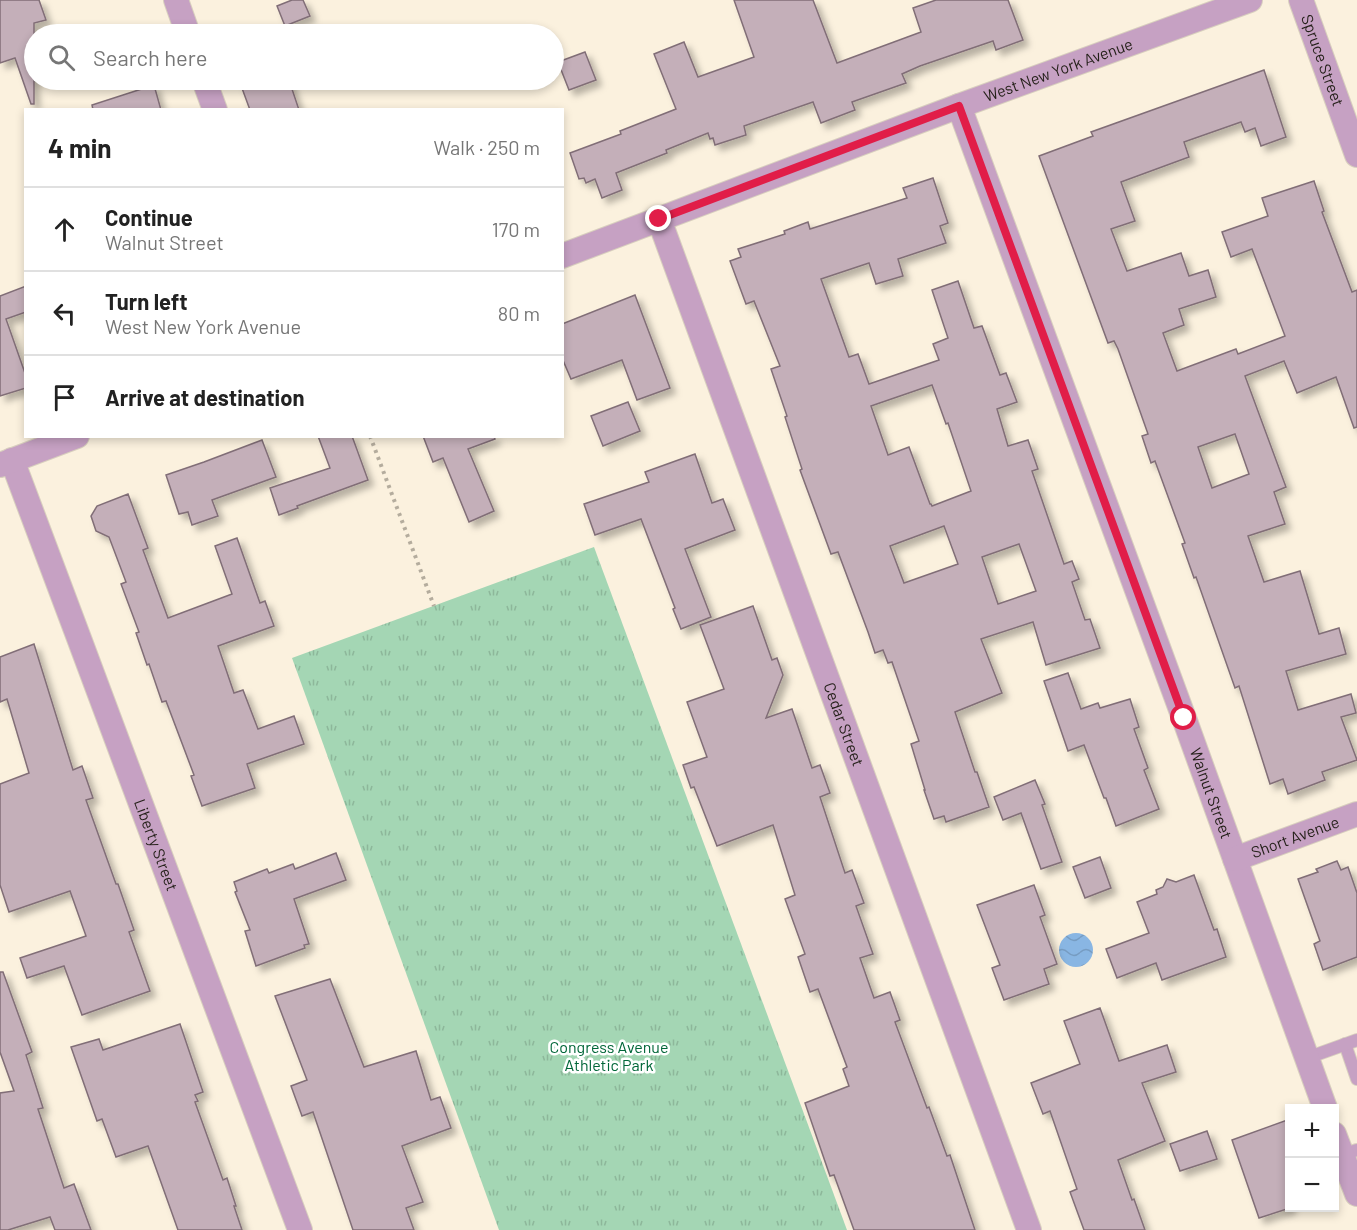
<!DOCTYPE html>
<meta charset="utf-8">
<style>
body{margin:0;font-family:Barlow,sans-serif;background:#f2f2f2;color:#222}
.controls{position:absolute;right:18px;bottom:18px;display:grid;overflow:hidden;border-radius:0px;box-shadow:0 3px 9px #0003}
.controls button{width:54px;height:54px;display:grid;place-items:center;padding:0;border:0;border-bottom:2px solid #e0e0e0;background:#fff;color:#222;font:30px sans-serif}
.stop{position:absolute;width:18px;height:18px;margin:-14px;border:4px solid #e11d48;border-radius:50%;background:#fff}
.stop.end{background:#e11d48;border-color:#fff;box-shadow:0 2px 6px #0008}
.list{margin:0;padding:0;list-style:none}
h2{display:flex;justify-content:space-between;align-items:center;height:78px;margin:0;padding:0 24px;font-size:26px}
h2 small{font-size:20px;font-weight:400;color:#767676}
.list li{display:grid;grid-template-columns:39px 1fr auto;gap:18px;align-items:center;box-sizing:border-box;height:84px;padding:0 24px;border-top:2px solid #e0e0e0}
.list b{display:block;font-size:22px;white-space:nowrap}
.list p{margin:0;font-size:20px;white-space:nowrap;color:#767676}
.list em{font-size:20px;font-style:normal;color:#767676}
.icon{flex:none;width:33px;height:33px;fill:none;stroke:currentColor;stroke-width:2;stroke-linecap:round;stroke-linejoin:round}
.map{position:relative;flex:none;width:1357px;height:1230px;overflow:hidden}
.search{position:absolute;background:#fff;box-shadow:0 3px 9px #0003;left:24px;top:24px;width:540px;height:66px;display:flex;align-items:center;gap:15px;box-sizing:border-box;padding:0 21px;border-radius:33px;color:#767676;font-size:22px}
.panel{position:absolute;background:#fff;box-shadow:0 3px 9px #0003;left:24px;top:108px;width:540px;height:330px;border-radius:0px}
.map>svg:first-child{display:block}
.park{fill:url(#park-tufts)}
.water{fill:url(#water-waves)}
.building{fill:#c4afb9;stroke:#816e77;stroke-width:1.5;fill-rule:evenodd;filter:url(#shadow)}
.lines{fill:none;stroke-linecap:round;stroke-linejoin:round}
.service-casing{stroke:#d8cfbe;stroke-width:14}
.minor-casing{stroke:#d8cfbe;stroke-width:26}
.path{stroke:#b4ac9d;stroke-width:4;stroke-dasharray:3 4.5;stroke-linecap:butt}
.service{stroke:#c6a1c3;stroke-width:12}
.minor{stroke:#c6a1c3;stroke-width:24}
.route{stroke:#e11d48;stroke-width:8}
.labels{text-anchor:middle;stroke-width:5;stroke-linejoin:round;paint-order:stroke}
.street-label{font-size:16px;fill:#231f18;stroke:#fff}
.park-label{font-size:16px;fill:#006638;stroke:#fff}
</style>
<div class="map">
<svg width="1357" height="1230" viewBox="0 0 1357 1230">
<defs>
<pattern id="park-tufts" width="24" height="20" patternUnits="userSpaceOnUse" patternTransform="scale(1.5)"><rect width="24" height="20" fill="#a4d6b4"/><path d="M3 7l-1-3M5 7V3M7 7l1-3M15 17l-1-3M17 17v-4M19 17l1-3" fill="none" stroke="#8db79a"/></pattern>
<pattern id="water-waves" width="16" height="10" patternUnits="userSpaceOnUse" patternTransform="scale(1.5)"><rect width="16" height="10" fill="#89b6e3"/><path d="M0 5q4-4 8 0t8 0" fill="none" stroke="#769cc2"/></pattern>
<filter id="shadow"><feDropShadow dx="5.5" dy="5.5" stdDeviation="3" flood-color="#0004"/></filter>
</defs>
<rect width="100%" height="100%" fill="#fbf1de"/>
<!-- park -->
<polygon class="park" points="594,547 847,1230 499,1230 292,658"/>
<!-- water -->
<circle class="water" cx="1076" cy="950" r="17"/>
<!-- building -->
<g class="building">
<polygon points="0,0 39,0 46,20 34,23 34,104 31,104 15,58 0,63"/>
<polygon points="292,0 303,0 310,16 285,26 277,6"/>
<polygon points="734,0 813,0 837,63 921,32 913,8 936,0 1008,0 1023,40 996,50 993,41 920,66 902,74 906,83 852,102 855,110 821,123 813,102 744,126 746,135 715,145 713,138 710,139 708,133 666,150 667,153 616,173 622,190 602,198 595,179 586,183 584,178 579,179 570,153 621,134 620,131 676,109 654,54 684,42 698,77 754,57"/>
<polygon points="585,52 596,80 569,90 558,62"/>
<path d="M1264 70 1286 137 1261 146 1255 128 1245 132 1241 122 1184 142 1189 157 1121 182 1135 221 1111 229 1127 271 1181 253 1189 276 1208 270 1216 297 1179 309 1184 325 1163 333 1177 371 1236 349 1238 354 1285 336 1252 249 1231 257 1222 232 1268 216 1262 198 1314 181 1324 211 1322 212 1352 292 1357 290V427L1354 428 1336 377 1297 393 1284 361 1245 376 1286 487 1274 492 1285 524 1248 536 1264 582 1300 571 1319 634 1339 628 1346 654 1286 671 1298 710 1351 694 1356 713 1341 717 1357 760 1322 772 1325 780 1288 794 1283 779 1270 784 1239 686 1235 688 1196 577 1194 578 1182 544 1185 543 1155 461 1151 463 1142 436 1148 434 1118 349 1114 341 1108 343 1039 156 1093 136 1091 132ZM1235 434 1249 474 1212 488 1198 447Z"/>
<polygon points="239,80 289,80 299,110 250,110"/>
<polygon points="154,85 161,110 93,110 92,105"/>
<path d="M933 178 948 223 940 226 946 243 898 259 903 276 876 284 869 263 821 279 849 357 858 354 869 384 939 360 933 344 948 338 932 290 958 281 974 328 982 326 1000 375 1006 373 1017 402 997 409 1008 446 1028 440 1038 469 1032 471 1064 564 1072 561 1079 579 1072 582 1085 620 1090 619 1100 648 1046 665 1033 622 981 639 1002 693 955 712 975 772H977L989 807 946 822 944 816 934 819 924 790H925L911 744 919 741 892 662 888 663 883 650 875 653 868 632 838 552 831 554 800 470 802 469 785 417 787 416 771 369 780 366 754 301 746 304 730 261 741 257 738 249 785 234 784 231 808 222 810 229 907 198 903 188ZM932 385 946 424 948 423 971 491 932 506 931 504H930L909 447 888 455 871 406ZM944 526 958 564 904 583 890 546ZM1019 544 1036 591 998 604 982 557Z"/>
<polygon points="26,286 26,312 6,319 26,376 26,388 0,396 0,296"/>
<polygon points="635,295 670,388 637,400 622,360 571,379 562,358 562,324"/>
<polygon points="628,402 640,431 603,446 591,416"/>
<polygon points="318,436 352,436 368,480 297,506 298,508 279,515 270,488 330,468"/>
<polygon points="423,436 494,436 495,439 468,449 494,511 469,522 443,458 433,462"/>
<polygon points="262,440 276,477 212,500 218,516 192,525 188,512 179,514 166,475 204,462"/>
<polygon points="695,454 712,503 723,499 735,530 685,549 711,617 681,629 673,609 675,608 641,519 595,535 584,504 649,482 645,472"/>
<polygon points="128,494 148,548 143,550 168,618 232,594 215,546 237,538 260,603 265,601 274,626 218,646 234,693 243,690 258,729 294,716 304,744 247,764 255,788 202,806 191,776 194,775 166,701 162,702 149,664 147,665 136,633 139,632 121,584 126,582 109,537 96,531 91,516 97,506"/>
<polygon points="753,606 772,660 777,658 783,675 766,718 792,709 812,768 820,765 830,793 820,797 845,873 852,870 864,903 856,906 873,954 860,958 874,998 890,992 900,1020 895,1022 927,1108 929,1107 947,1156 950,1155 975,1230 854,1230 834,1175 830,1176 805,1103 849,1086 843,1069 847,1067 818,989 810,992 798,957 805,954 785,899 795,895 773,825 717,846 694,787 691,788 683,765 707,757 687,702 724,689 700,625"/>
<polygon points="34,644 73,770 82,766 93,798 86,800 116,884 118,884 134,930 129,932 150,991 82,1015 64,966 27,978 20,958 86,936 70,891 9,912 0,885 0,784 29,773 7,699 0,702 0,657"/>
<polygon points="1068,673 1081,709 1098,703 1100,708 1130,699 1139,727 1134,729 1148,768 1144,770 1159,809 1116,826 1106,798 1104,798 1084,745 1068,751 1044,681"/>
<polygon points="1035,780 1045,804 1042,805 1062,862 1041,869 1021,813 1003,820 994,797"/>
<polygon points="336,853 346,880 294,899 309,944 304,945 305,948 256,966 245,931 250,930 235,892 237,891 234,882 267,869 269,873 293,864 295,869"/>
<polygon points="1100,857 1111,888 1085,898 1073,867"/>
<polygon points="1337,861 1341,870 1348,867 1357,893 1357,957 1323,970 1314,944 1320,941 1298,879 1318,872 1316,869"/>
<polygon points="1194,875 1214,930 1217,929 1226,957 1162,980 1156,963 1117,978 1106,949 1149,933 1137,902 1157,894 1156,890 1163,887 1167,879 1176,882"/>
<polygon points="1034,885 1045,915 1040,917 1057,964 1044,969 1049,984 1004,1000 992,968 1000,965 977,905"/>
<polygon points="0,972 3,972 32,1052 26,1055 43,1108 38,1109 64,1188 74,1184 91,1230 55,1230 50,1217 8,1230 0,1230 0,1093 14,1091 0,1052"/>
<polygon points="330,979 364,1067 416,1051 431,1100 440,1097 451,1128 402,1146 423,1202 406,1208 414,1230 353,1230 313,1112 302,1116 291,1086 307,1080 275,996"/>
<polygon points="1100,1008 1119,1061 1167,1045 1176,1072 1142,1083 1165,1141 1118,1160 1132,1200 1134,1199 1145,1230 1084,1230 1070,1192 1077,1189 1050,1111 1043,1114 1031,1083 1080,1064 1064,1021"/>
<polygon points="180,1024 203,1092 195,1095 198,1101 195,1102 223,1180 227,1178 236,1206 234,1206 242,1230 178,1230 148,1146 116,1157 102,1119 97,1121 71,1047 99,1039 103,1050"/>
<polygon points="1290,1119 1290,1208 1259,1218 1232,1140"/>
<polygon points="1207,1131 1217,1159 1180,1171 1170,1144"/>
</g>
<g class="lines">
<defs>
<g id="service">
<polyline points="1345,1044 1357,1079"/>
<polyline points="1307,1058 1357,1040"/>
<polyline points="1342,1155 1357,1150"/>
</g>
<g id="minor">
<polyline points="176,0 188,34"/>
<path id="s1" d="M1301 0 1357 155"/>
<polyline points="204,80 215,110"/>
<path id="s2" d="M959 106 1184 718 1325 1108"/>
<path id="s3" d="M659 219 1029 1230"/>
<path id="s4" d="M562 256 959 106 1250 0"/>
<path id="s5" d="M12 460 77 633 300 1230"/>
<polyline points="0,465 77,436"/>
<path id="s6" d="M1235 859 1357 814"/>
<polyline points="1334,1134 1357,1194"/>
</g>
</defs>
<!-- service casing -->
<use href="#service" class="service-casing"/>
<!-- minor casing -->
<use href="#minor" class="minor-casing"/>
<!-- path -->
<polyline class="path" points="370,436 434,606"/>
<!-- service -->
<use href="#service" class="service"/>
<!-- minor -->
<use href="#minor" class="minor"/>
</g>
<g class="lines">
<!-- route -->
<polyline class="route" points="659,219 959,106 1184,718"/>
</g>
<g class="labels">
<!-- street labels -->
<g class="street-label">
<text dy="6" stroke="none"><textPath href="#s1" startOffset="64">Spruce Street</textPath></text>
<text dy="6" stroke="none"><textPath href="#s4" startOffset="530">West New York Avenue</textPath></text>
<text dy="6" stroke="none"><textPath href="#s3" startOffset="538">Cedar Street</textPath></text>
<text dy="6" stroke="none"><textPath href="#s2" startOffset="732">Walnut Street</textPath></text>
<text dy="6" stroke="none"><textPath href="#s6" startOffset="64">Short Avenue</textPath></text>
<text dy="6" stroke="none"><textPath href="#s5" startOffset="411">Liberty Street</textPath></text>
</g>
<!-- park labels -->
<g class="park-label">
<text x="609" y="1053">Congress Avenue<tspan x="609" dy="18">Athletic Park</tspan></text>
</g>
</g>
</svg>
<div class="controls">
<button>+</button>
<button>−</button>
</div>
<div class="stop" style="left:1184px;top:718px"></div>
<div class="stop end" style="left:659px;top:219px"></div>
<div class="search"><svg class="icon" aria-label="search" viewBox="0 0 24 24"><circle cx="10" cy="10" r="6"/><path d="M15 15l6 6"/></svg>Search here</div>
<section class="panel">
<h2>4 min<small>Walk · 250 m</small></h2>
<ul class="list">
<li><svg class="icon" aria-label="ahead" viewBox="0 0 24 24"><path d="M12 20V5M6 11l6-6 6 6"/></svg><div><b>Continue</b><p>Walnut Street</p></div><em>170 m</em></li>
<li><svg class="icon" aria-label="left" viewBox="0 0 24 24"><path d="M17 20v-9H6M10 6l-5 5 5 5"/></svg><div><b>Turn left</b><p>West New York Avenue</p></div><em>80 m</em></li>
<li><svg class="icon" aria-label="arrive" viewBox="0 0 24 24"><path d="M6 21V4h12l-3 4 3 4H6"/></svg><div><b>Arrive at destination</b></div></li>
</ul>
</section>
</div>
